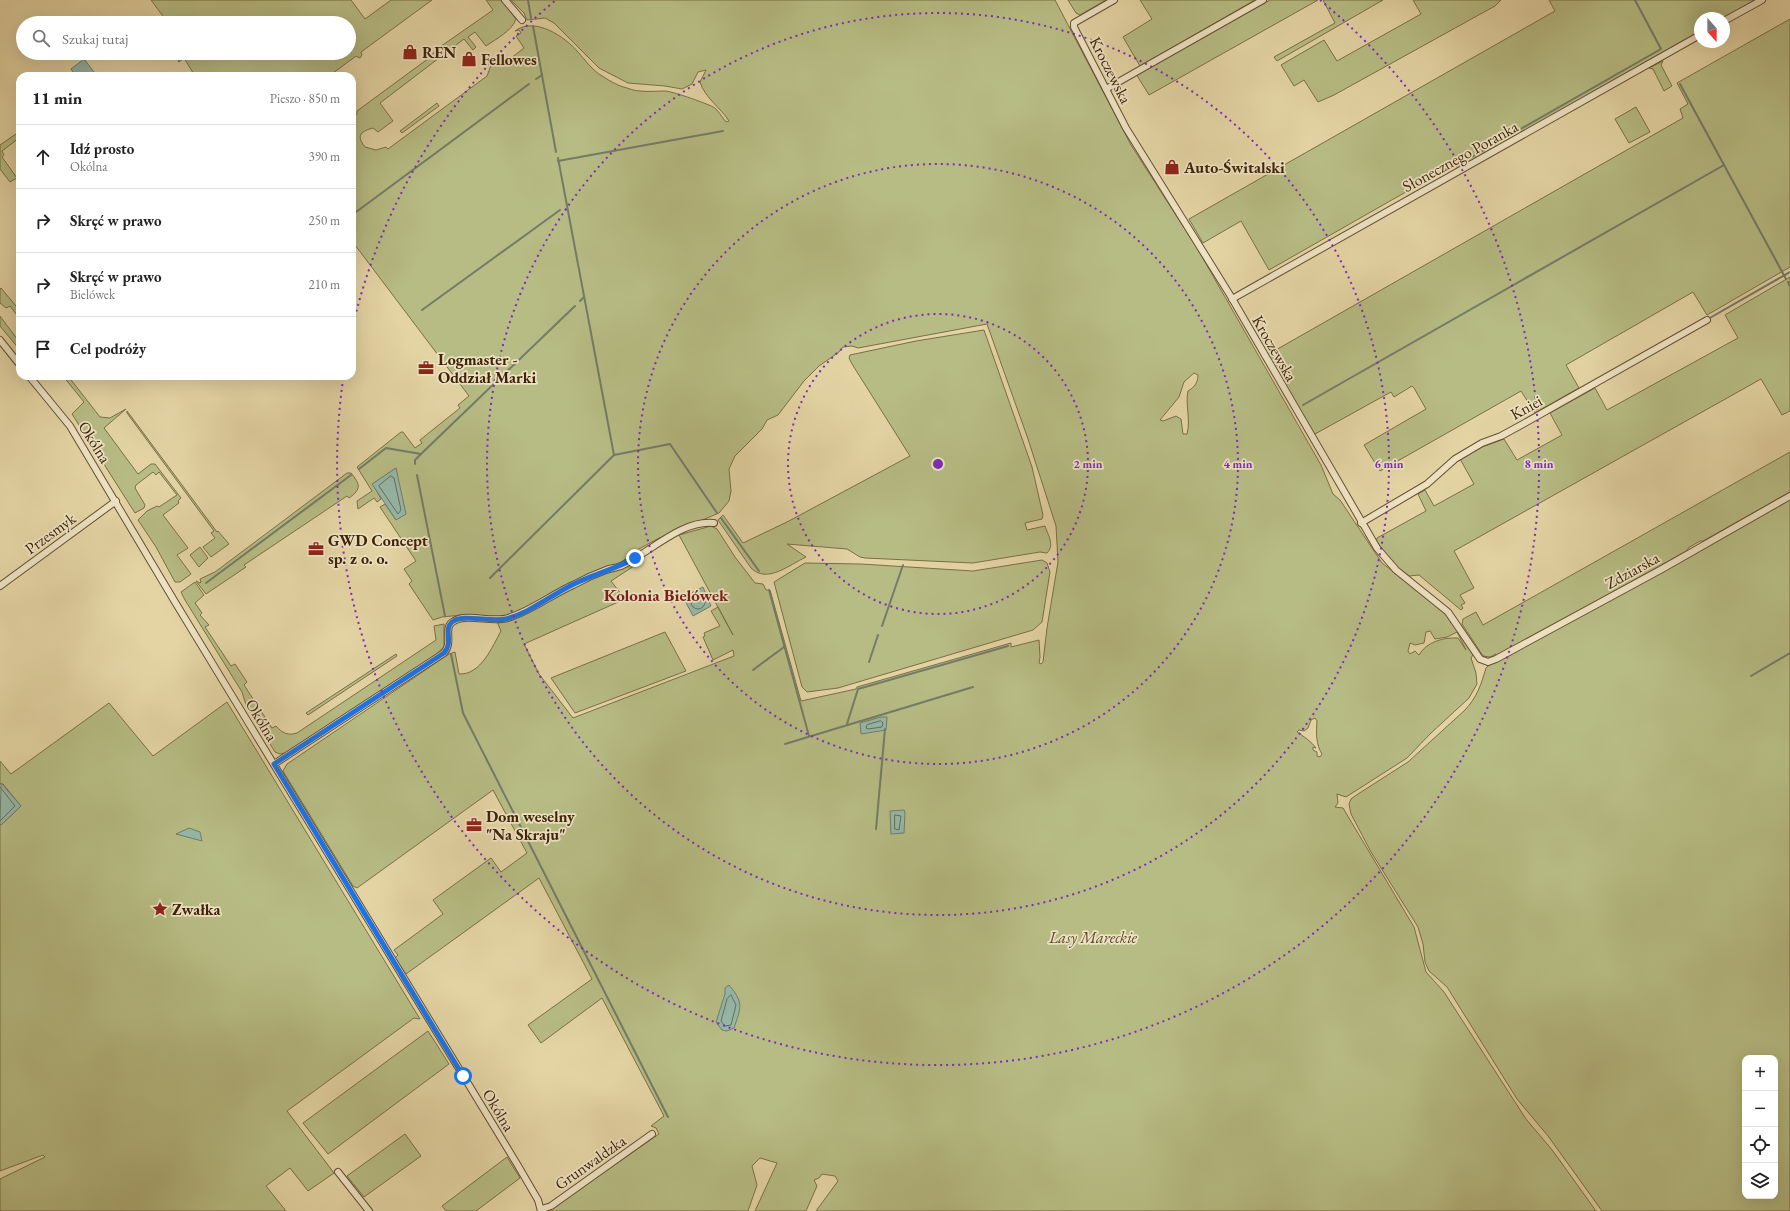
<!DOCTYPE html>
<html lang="pl">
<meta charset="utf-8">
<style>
body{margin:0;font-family:"EB Garamond",serif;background:#f2f2f2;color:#222}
.controls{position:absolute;right:12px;bottom:12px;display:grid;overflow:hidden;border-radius:8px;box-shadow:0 4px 16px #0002}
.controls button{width:36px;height:36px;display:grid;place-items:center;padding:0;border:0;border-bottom:1px solid #e0e0e0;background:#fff;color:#222;font:20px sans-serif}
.compass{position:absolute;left:1694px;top:12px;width:36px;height:36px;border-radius:50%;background:#fff;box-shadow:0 4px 16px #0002;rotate:159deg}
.stop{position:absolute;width:12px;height:12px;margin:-9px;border:3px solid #1a73e8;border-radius:50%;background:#fff}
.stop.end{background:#1a73e8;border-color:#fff;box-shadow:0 1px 4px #0008}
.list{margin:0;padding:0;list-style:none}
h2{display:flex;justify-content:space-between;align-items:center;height:52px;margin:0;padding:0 16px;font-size:17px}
h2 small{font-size:13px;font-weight:400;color:#767676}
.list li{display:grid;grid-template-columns:26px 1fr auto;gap:12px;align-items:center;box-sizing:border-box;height:64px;padding:0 16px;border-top:1px solid #e0e0e0}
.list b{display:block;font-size:15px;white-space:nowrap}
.list p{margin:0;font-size:13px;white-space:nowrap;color:#767676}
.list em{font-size:13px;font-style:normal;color:#767676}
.icon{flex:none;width:22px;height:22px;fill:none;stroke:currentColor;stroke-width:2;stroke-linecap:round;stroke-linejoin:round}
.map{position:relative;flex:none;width:1790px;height:1211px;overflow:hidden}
.search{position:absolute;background:#fff;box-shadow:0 4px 16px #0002;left:16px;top:16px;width:340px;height:44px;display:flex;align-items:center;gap:10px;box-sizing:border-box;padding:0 14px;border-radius:22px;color:#767676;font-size:15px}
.panel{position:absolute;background:#fff;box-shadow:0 4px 16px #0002;left:16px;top:72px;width:340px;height:308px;border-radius:12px}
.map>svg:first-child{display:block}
.green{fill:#b7bc84;stroke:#7b6f45;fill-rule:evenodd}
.water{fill:#95b8aa;stroke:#737c68}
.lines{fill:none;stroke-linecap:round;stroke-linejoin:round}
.shore{stroke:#6a6d58;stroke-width:1}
.stream{stroke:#737c68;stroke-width:2}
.minor-casing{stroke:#684e2e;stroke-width:8}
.minor{stroke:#ede3c4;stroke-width:6}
.route{stroke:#1a73e8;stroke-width:5}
.ring{fill:none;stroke:#7b2cbf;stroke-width:2;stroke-dasharray:2 4}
.labels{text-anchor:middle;stroke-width:3.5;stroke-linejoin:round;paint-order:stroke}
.poi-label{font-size:16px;font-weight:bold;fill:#3f2206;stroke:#ede3c4;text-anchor:start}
.street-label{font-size:16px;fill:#3f2206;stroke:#ede3c4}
.park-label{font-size:16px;font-style:italic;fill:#5d4826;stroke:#ede3c4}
.neighbourhood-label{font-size:17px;font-weight:bold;fill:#7a1f14;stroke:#ede3c4}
.centre{fill:#7b2cbf;stroke:#ede3c4;stroke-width:2}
.ring-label{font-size:12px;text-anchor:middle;font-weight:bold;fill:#7b2cbf;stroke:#ede3c4;stroke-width:3.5;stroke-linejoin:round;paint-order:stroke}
</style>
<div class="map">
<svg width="1790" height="1211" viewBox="0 0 1790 1211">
<rect width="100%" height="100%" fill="#e4d4a4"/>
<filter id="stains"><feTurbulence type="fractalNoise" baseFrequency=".005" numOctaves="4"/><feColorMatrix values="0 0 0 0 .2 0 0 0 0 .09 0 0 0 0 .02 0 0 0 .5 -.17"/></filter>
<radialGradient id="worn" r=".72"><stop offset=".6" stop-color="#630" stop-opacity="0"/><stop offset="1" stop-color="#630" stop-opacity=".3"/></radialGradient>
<!-- green -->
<g class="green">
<polygon points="151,0 351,0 365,19 391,0 432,0 361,52 362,55 360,58 356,56 329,76 195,76 184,58 179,62 178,61 189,53 349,53 349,23 168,23"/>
<path d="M486 0H501L516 19C512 31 496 39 486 46L475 32 468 37 476 47 473 50 464 39 380 103 393 121 378 132 373 128C362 131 355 135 365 147L376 150 386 147 388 149 487 76 494 57 501 66 524 48 516 36 521 33 519 30 515 31C535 16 565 37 578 52 586 61 592 70 602 76 610 81 618 86 627 88 639 93 653 91 666 91 674 92 709 104 715 108 719 112 723 118 726 122L729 121C720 107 705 98 700 82L706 70 698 72 692 84 682 89 665 86 628 83 599 68 554 23 545 18 527 20 524 13 511 0H1055L1131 145 1197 248 1321 465 1333 494 1340 500 1382 563 1444 611 1473 655 1471 658 1476 673 1477 684 1469 698 1430 734 1407 758 1346 797 1337 794 1338 803 1335 807 1343 808 1414 927 1426 972 1444 992 1526 1119 1553 1151 1596 1211H816L838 1181 835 1176 822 1174 819 1178 814 1180 817 1186 806 1211H755L777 1163 760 1158 752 1166 757 1185 748 1211H548L659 1134 656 1128 651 1126 664 1116 602 998 541 1043 528 1025 592 979 539 878 406 974 395 958 398 955 394 950 443 914 433 900 491 858 501 872 527 853 493 790 357 888 353 886 283 771 287 764 449 654 455 652 459 674C481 675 492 647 501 631L497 622 550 599 592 578 632 564 634 566 611 581 625 599 524 644 539 674 573 718 734 656 733 650 713 660 703 637 705 636 704 633 720 626 711 611 718 607 733 635 679 535 711 526 717 529 735 557 755 583 763 584 766 590H770L801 701 856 689 857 687 1011 643V647L1039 640 1040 657 1039 663 1041 664 1043 662 1047 628 1058 562 1056 526 1028 439 987 324 858 348 852 346 843 347 839 352 819 366 804 381 778 415 767 420 762 429 735 456 729 469 731 491 729 501 719 513 657 539 639 549 620 563 517 613 497 618 462 615 442 617 433 620 409 584 412 581 404 569 416 561 380 507 385 504 396 520V468L373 484 381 499 377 502 374 498 358 509 357 501 372 491 357 467 401 432H403L415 448 422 443 420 440 460 408 458 405 469 396 352 241V118L357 114V111L429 58 437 49 493 10ZM1194 373 1198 375C1198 382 1195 387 1188 391 1185 405 1191 419 1187 434H1183L1181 419 1176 416 1163 421 1160 420 1179 397 1184 382ZM1430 631 1435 639 1447 637 1457 632 1466 650 1458 638C1444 637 1426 642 1419 655L1415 651 1410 654 1408 651 1410 643 1415 645 1424 643 1426 632ZM1315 718 1317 721C1316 732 1316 745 1322 754L1320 757 1317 756V752L1313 750V747L1316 748C1312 742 1303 736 1297 732L1299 730 1304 731 1308 728 1311 720Z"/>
<polygon points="1068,0 1106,0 1080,15 1076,13"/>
<polygon points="1140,0 1255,0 1140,66 1123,37 1152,19"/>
<polygon points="1270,0 1318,0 1149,95 1136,74"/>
<polygon points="1323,0 1383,0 1277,61 1274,57 1335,23"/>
<polygon points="1413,0 1501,0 1495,6 1334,95 1318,102 1304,80 1294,86 1281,65 1324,40 1337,61 1421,14"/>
<polygon points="1549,0 1755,0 1723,18 1700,18 1700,31 1458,169 1455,164 1269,270 1241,221 1203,243 1189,219 1555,11"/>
<polygon points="1790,19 1790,267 1707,315 1693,292 1566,365 1579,388 1535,413 1521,391 1380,471 1364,445 1426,409 1414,388 1412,386 1394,397 1391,392 1315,434 1312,433 1267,355 1683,118 1680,109 1688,104 1677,83"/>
<polygon points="1663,61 1661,65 1672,86 1664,91 1653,69 1649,68"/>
<polygon points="437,103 439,106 402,133 400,131"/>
<polygon points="1636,107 1650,132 1629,143 1615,119"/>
<polygon points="16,134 19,138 2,151 4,155 2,157 17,178 10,182 0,169 0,145"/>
<polygon points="1790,277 1790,411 1782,415 1761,379 1454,551 1474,588 1460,595 1465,603 1461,605 1463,608 1461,610 1419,575 1409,576 1396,566 1376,542 1377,538 1426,511 1418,494 1425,490 1434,506 1474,484 1460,459 1482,447 1504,439 1517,460 1562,435 1550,413 1595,388 1607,410 1738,338 1725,315"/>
<polygon points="1,288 20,311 20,319 10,306 6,308 0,303 0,289"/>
<polygon points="0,316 20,343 20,350 0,326"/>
<path d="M984 330 1032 467 1043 515 1042 519 1025 523 1027 530 1045 526C1048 535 1055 545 1047 553L1040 552 973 563 865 558 860 557 847 549 787 544 806 557C789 565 767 584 751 568L718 520 723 515 743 543 787 522 910 456 852 364 849 358 850 355 916 341Z"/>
<polygon points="63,376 68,376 100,417 110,418 126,409 104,428 138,474 151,464 155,464 181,498 178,501 179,503 163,515 188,548 177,555 191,574 180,582 175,582 156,547 138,520 147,511 157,506 159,507 177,495 159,472 156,475 153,472 136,485 135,488 145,505 144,508 135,513 72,414 84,402"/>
<polygon points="127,411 217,532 218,531 229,544 211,557 203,547 215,538 211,533 214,531 127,413"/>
<polygon points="1790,452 1790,492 1703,541 1700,541 1688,548 1688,550 1501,654 1496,656 1496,654 1490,657 1483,656 1462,624 1463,619 1476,612 1483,625"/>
<path d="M347 473H351C360 484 362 489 349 498L347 496 244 565 246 567 206 594 196 581 200 583 201 582 200 579 215 572Z"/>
<path d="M1790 498V1211H1602L1548 1136 1517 1099 1447 987 1429 971 1425 962 1423 944 1418 927 1371 852 1351 814 1349 804 1351 799 1358 794 1408 762 1465 710C1477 697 1481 685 1486 668L1488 666ZM1745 1058H1775V1196H1745Z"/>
<polygon points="200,547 208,558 199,567 190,555"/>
<polygon points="1042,560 1047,563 1050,572 1042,622 1033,630 838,688 807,692 802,687 774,582 805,563 861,564 973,571"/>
<path d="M195 582 204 595 195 603 202 613 200 615 209 625 205 627 231 666 235 664 247 682 244 685 272 728 276 726C282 733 288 736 297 733L436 640 434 626 444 624V647L433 657 290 752 280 754 275 752 246 705 242 692 185 600 181 592Z"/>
<polygon points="665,632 686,671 575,713 551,678"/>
<polygon points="396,654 397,656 308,715 306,713"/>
<polygon points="227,702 420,1019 414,1018 287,1111 334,1173 308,1191 290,1168 266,1186 286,1211 0,1211 0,1179 45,1157 43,1155 0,1171 0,824 2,824 21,806 3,784 0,784 0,761 11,774 109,703 153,756"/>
<polygon points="428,1031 449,1064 328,1154 303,1123"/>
<polygon points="405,1134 421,1156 364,1197 347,1176"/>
<polygon points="507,1157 520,1178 476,1211 446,1211 442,1206"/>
</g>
<!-- water -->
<g class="water">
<polygon points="84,59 97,76 76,76 71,69"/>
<polygon points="396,468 406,514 396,520 372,484"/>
<polygon points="703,587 711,606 693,616 683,597"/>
<polygon points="881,717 887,717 887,718 886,730 861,734 860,723"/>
<polygon points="1,783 21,806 1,825 0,824"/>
<polygon points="904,810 905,813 904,833 891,834 890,811"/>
<polygon points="189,828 200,832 202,841 176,834"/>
<path d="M729 985C744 1003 741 1007 734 1028L727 1031 722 1030 716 1022 725 994V988Z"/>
</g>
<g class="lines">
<!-- shore -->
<g class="shore">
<polygon points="391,476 394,478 401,510 398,514 379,486"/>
<circle cx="698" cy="602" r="7"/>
<polygon points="881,721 883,723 882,727 868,729 866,728 867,725"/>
<polyline points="0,787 15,806 0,821"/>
<polygon points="895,815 901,816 899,830 895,829"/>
<polygon points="731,995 736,1005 731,1025 725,1026 721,1021 727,999"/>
</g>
<!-- stream -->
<g class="stream">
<polyline points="528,0 531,18"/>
<polyline points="533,26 556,152"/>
<polyline points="536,79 542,75"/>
<polyline points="1680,84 1786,279"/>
<polyline points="1468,159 1661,49 1635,0"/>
<polyline points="558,161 723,131"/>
<polyline points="352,215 529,84"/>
<polyline points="1788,282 1790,287"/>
<polyline points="580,301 584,297"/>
<polyline points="422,310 560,210"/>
<polyline points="1708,319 1790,272"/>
<polyline points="1303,405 1724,165"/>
<polyline points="614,455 670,444 717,513"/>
<polyline points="415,464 415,460 421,454"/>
<polyline points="359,469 386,448 421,454 575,306"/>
<polyline points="417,475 445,616"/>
<polyline points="721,518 759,571"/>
<polyline points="490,578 614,455 558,158"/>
<polyline points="206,583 351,475"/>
<polyline points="769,590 809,736"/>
<polyline points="882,626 903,565"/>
<polyline points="451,654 463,713 668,1117"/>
<polyline points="869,662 878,635"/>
<polyline points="753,670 784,647"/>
<polyline points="1751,676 1790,653"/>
<polyline points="847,724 858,689 1008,646"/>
<polyline points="785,744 973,687"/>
<polyline points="876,829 885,729"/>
</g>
<defs>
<g id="minor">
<polyline points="505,0 522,20"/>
<polyline points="1114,0 1074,23 1074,27 1126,128 1230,295 1377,548 1396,570 1448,612 1480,659 1488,662 1496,659 1662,569 1790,496"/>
<polyline points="1724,21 1762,0"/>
<polyline points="1106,89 1263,0"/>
<polyline points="1232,299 1700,35"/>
<polyline points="0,340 20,365"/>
<polyline points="29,376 70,426 175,602 517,1164 538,1200 541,1211"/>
<polyline points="1361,523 1427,484 1455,459 1482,443 1501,436 1523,424 1707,320"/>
<polyline points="0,586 116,501"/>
<path d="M274 764 444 653C454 642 442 627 454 621 468 613 492 623 508 618 531 611 551 595 573 585 584 579 595 574 606 570 611 568 616 568 621 566 648 554 682 519 714 523"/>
<polyline points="338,1172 369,1211"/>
<polyline points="542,1209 551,1206 652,1134"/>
</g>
</defs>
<!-- minor casing -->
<use href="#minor" class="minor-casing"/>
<!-- minor -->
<use href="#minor" class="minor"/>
</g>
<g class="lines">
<!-- route -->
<path class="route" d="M463 1076 274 764 444 653C454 642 443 630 452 622 462 613 491 623 506 619 530 613 551 595 574 584 594 574 616 569 635 558"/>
</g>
<!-- distance rings -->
<g class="ring">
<circle cx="938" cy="464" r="150"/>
<circle cx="938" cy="464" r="300"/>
<circle cx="938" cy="464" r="451"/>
<path d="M352 329A601 601 0 0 1 556 0M1320 0A601 601 0 1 1 343 380"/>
</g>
<!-- icons -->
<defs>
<symbol id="shop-bare" viewBox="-9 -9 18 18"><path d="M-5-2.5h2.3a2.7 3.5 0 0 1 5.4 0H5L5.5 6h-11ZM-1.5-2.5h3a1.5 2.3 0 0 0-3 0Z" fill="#8f2418" stroke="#ede3c4" stroke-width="2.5" paint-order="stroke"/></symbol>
<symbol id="office-bare" viewBox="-9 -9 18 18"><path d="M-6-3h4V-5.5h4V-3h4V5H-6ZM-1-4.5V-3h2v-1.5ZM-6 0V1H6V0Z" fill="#8f2418" stroke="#ede3c4" stroke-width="2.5" paint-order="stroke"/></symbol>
<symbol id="sight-bare" viewBox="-9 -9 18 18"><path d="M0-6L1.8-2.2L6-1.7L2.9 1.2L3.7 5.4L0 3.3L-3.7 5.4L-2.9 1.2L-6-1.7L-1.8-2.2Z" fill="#8f2418" stroke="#ede3c4" stroke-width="2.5" paint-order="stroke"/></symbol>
</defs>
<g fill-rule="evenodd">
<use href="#shop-bare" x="399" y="41" width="22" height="22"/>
<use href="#shop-bare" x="458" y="48" width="22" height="22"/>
<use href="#shop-bare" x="1161" y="156" width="22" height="22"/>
<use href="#office-bare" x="415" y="357" width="22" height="22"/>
<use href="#office-bare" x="305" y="538" width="22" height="22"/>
<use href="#office-bare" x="463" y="814" width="22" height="22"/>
<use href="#sight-bare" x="149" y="898" width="22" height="22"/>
</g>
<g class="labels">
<!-- poi labels -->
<g class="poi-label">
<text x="422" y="58">REN</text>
<text x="481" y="65">Fellowes</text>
<text x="1184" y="173">Auto-Świtalski</text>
<text x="438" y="365">Logmaster -<tspan x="438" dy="18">Oddział Marki</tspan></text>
<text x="328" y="546">GWD Concept<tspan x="328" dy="18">sp. z o. o.</tspan></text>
<text x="486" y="822">Dom weselny<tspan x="486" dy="18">"Na Skraju"</tspan></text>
<text x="172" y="915">Zwałka</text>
</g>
<!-- street labels -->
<g class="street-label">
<text transform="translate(1111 70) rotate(63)" y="6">Kroczewska</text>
<text transform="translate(1460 156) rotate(-29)" y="6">Słonecznego Poranka</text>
<text transform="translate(1275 348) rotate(60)" y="6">Kroczewska</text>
<text transform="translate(1526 407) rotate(-29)" y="6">Kniei</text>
<text transform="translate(95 442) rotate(58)" y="6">Okólna</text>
<text transform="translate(50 533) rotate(-36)" y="6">Przesmyk</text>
<text transform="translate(1632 570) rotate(-29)" y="6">Zdziarska</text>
<text transform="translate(262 720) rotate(59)" y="6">Okólna</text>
<text transform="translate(499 1110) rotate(59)" y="6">Okólna</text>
<text transform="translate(590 1162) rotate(-35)" y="6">Grunwaldzka</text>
</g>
<!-- park labels -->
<g class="park-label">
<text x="1093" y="943">Lasy Mareckie</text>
</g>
<!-- neighbourhood labels -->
<g class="neighbourhood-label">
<text x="666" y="601">Kolonia Bielówek</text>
</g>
</g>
<circle cx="938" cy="464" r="6" class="centre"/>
<g class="ring-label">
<text x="1088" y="468">2 min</text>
<text x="1238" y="468">4 min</text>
<text x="1389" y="468">6 min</text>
<text x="1539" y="468">8 min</text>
</g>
<rect width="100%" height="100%" filter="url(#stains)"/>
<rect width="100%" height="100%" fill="url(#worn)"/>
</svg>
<div class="controls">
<button>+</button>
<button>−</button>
<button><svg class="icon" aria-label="locate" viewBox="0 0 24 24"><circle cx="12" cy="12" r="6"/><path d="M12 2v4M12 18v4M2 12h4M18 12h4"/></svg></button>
<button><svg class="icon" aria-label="layers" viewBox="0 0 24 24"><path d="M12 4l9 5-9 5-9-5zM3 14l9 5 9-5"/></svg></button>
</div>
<svg class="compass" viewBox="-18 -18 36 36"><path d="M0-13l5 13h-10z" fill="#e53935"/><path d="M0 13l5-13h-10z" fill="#767676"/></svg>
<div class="stop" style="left:463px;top:1076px"></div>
<div class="stop end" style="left:635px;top:558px"></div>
<div class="search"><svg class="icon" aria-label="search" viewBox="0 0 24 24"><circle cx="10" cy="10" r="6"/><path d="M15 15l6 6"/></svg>Szukaj tutaj</div>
<section class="panel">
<h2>11 min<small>Pieszo · 850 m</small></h2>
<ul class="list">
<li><svg class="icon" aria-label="ahead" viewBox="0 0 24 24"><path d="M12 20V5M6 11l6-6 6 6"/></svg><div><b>Idź prosto</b><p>Okólna</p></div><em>390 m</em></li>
<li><svg class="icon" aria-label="right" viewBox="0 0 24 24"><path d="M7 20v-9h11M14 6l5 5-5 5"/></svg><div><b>Skręć w prawo</b></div><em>250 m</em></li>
<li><svg class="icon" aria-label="right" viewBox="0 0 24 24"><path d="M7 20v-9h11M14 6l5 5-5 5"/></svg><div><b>Skręć w prawo</b><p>Bielówek</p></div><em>210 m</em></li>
<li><svg class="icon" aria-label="arrive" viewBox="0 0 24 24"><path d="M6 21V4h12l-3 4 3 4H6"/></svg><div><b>Cel podróży</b></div></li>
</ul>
</section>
</div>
